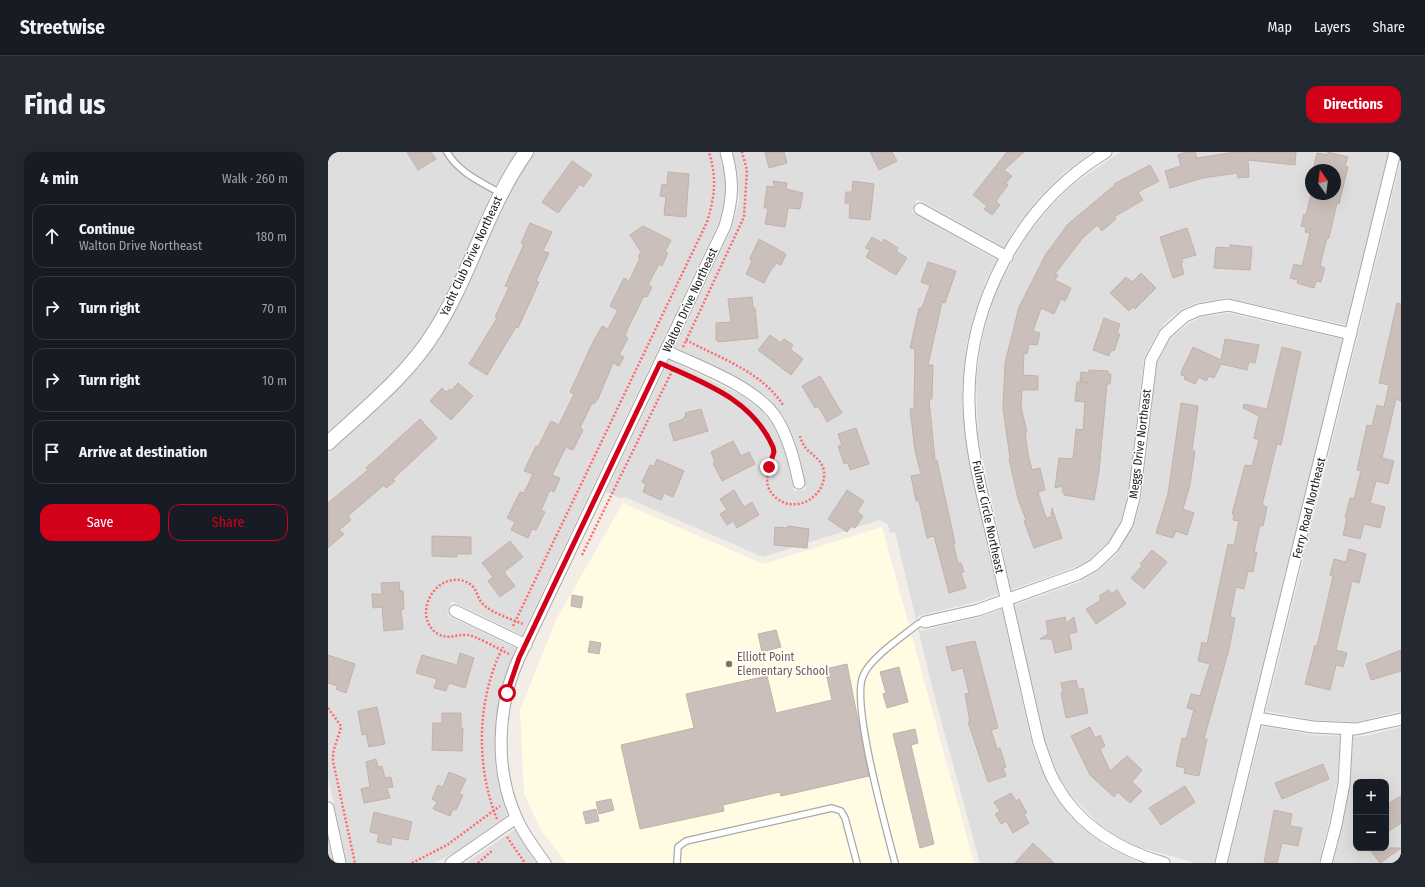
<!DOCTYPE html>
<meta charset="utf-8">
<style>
body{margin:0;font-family:"Fira Sans Condensed",sans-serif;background:#242831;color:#f1f3f6}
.controls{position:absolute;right:12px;bottom:12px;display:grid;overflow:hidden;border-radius:8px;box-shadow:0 4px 16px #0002}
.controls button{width:36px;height:36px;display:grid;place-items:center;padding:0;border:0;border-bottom:1px solid #363941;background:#171b24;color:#f1f3f6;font:20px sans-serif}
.compass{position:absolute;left:977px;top:12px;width:36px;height:36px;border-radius:50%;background:#171b24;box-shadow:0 4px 16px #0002;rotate:346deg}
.stop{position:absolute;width:12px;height:12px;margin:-9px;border:3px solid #d20019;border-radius:50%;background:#fff}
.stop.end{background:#d20019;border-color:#fff;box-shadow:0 1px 4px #0008}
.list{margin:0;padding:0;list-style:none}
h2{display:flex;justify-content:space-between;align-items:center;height:52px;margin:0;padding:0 16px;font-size:17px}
h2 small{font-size:13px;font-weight:400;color:#9ea1a6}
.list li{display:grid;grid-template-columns:26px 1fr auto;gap:12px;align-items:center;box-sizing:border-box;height:64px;margin:0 8px 8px;padding:0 8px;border:1px solid #363941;border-radius:12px}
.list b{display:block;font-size:15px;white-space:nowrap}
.list p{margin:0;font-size:13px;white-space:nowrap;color:#9ea1a6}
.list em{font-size:13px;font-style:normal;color:#9ea1a6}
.actions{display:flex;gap:8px;padding:12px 16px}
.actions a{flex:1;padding:9px 0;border:1px solid #d20019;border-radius:12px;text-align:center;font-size:14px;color:#d20019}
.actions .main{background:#d20019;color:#fff}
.icon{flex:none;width:22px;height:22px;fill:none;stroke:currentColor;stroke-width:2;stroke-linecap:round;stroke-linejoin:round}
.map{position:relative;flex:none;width:1073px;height:711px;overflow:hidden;border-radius:12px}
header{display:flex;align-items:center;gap:24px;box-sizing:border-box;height:56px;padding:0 20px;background:#171b24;border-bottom:1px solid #363941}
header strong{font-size:19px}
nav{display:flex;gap:22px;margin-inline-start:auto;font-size:14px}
.intro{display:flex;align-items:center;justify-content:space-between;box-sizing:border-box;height:96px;padding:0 24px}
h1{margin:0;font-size:28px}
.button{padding:10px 18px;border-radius:12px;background:#d20019;color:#fff;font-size:14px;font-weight:700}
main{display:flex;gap:24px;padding:0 24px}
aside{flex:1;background:#171b24;border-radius:12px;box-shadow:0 4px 16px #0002}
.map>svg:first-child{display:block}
.residential{fill:#dfdede;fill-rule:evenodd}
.education{fill:#fffce3}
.building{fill:#cabfba;stroke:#c5b1a8}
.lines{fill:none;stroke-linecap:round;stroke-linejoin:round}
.service-casing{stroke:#a8a8a8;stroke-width:8}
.minor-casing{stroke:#a8a8a8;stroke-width:13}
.tertiary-casing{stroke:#a8a8a8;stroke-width:16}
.path{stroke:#ff6b6d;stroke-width:2.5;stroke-dasharray:2 2;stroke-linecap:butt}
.service{stroke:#fff;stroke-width:5.5}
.minor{stroke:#fff;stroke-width:11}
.tertiary{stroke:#fff;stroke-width:14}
.route{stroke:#d20019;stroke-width:5}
.education-dot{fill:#8d6e63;stroke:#fff;stroke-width:1.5}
.labels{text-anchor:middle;stroke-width:3;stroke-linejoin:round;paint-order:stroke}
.street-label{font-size:12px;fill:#212121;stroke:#fff}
.education-label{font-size:12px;fill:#785e54;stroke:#fff;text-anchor:start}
</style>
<header>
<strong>Streetwise</strong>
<nav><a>Map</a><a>Layers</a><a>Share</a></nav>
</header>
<div class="intro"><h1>Find us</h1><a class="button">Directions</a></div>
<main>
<aside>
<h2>4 min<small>Walk · 260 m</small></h2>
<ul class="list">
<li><svg class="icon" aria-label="ahead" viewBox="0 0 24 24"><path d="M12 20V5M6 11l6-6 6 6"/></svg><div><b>Continue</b><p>Walton Drive Northeast</p></div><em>180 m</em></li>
<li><svg class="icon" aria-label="right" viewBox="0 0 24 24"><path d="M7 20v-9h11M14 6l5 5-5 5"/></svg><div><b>Turn right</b></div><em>70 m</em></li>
<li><svg class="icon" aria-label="right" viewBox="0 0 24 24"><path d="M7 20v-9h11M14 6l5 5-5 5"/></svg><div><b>Turn right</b></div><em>10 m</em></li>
<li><svg class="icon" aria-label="arrive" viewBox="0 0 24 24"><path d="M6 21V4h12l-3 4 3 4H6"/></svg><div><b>Arrive at destination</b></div></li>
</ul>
<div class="actions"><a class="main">Save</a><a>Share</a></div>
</aside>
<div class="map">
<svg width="1073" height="711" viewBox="0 0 1073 711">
<rect width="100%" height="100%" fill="#f2ede7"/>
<!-- residential -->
<g class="residential">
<polygon points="0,0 189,0 164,41 118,146 101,175 84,199 62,224 0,281"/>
<polygon points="206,0 391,0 397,24 397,47 391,70 194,483 123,449 119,463 188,496 173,539 167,584 168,616 173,641 180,663 126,701 106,711 19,711 0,625 0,301 71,236 94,210 112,184 130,154 175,50 190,23"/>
<polygon points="405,0 764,0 738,19 712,45 688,75 676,95 589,47 584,60 669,108 658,128 646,163 639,190 635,226 634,251 637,284 643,318 671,442 648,450 589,464 592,479 652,465 674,457 704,593 720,633 741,663 764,684 779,695 812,711 652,711 605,539 567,380 562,381 560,373 552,368 435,405 297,345 292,346 278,340 341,208 413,243 432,256 443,270 455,294 466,339 478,337 467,288 455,263 440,245 418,230 347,195 403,78 411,49 410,24"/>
<path d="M792 0H1061L1018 173 899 146 868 151 853 158 839 169 831 178 816 206 800 343 793 368 788 378 780 390 762 407 747 415 683 438 650 284 648 228 653 193 659 168 670 135 698 85 721 56 746 32ZM983 18H1007V42H983Z"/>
<polygon points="1073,7 1073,559 1027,570 986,568 938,559"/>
<polygon points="900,161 1015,187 886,711 868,711 810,695 785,682 771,672 743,643 732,627 717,589 686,453 752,430 769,420 790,401 805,374 813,347 829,211 842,187 861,171 873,165"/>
<polygon points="934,574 985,583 1012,584 1009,630 1001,670 991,711 900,711"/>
<path d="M1073 575V711H1005L1014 675 1022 633 1025 585 1042 583ZM1028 630H1058V696H1028Z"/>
<polygon points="187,677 208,711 138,711"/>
<polygon points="0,687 5,711 0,711"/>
</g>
<!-- education -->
<polygon class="education" points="295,351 435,412 554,375 646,711 238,711 213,678 196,642 192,558 229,466"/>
<!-- building -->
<g class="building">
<polygon points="79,0 103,0 108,7 90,18"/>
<polygon points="437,0 456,0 459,11 441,16"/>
<polygon points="542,0 564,0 569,9 551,18"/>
<polygon points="679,0 696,0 676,18 684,24 678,31 680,33 668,49 672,53 664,63 656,57 659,54 645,43"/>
<polygon points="858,0 867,0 869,6 908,0 968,0 967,13 920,8 921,25 910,26 909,21 875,26 842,36 837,19 853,14 850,3"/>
<polygon points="1000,0 1020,5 1017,14 1020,15 1011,52 1009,51 1001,86 999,86 992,114 997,116 993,130 988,129 986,136 969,131 970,128 962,126 966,112 974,114 982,81 977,80 978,75 973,74 976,62 978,63 983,42 1007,42 1007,18 985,18 989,1 1000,3"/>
<polygon points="244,9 264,23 255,35 252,32 230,61 214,50"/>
<polygon points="822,13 831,29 810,40 815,48 786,65 788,67 774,79 769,73 754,87 727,122 730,123 727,128 743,136 737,149 733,147 726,162 713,156 705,179 712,181 709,193 701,192 699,202 696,201 695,223 710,224 710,238 694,238 693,255 699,280 697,280 700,302 704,318 712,316 717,338 710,340 718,366 723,365 724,356 734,386 706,396 696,369 698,368 690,347 681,307 682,306 675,256 677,211 691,155 718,102 740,72 787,33 786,32"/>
<polygon points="340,20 361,22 358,65 336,63 338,45 332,44 334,32 339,33"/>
<polygon points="445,29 459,31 458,37 475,41 472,57 460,56 457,75 437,72 440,56 436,56 439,34 447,35"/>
<polygon points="525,29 546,32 542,68 521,66 522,52 517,51 518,40 524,40"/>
<polygon points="202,71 224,80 215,99 221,101 208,129 211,130 190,176 188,175 159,223 141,212 169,166 167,165 181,135 177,134 196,92 193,91"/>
<polygon points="315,74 343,88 337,100 340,101 334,114 331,112 320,133 324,135 319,145 316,144 300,176 297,184 300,186 291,203 296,205 291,214 285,211 270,247 266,252 264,251 252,276 255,278 245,298 238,295 224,323 232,326 226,340 222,338 213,358 217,360 208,378 204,377 200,386 183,378 187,370 179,366 192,340 196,341 205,322 196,319 208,294 210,295 223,269 231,273 246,242 242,240 263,194 274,174 280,177 290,158 282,154 296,126 301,129 312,106 310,105 313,100 302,83"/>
<polygon points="859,76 868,103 854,107 855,110 853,111 856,122 845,126 832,85"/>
<polygon points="544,85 554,91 556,87 570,96 568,99 579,106 568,123 538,105 542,98 537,96"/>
<polygon points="431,87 458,102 453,113 448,111 446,115 445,114 436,131 418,122 424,109 422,107 423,104"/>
<polygon points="902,93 924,95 922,118 886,116 888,95 902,96"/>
<polygon points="600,110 628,119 617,151 614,150 600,213 605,213 604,247 601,247 607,308 609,308 627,391 625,391 630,411 633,411 636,420 633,421 638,436 621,441 606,384 599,386 591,349 588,349 583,324 593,322 587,299 582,257 586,257 587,197 582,196 591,156 594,156 602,133 593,130"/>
<polygon points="813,121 828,136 807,157 805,155 801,159 782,141 798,125 804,130"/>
<polygon points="424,145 425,156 427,156 430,186 390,190 388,187 388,171 403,170 400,147"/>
<polygon points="1069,151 1073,152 1073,249 1068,247 1054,306 1066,309 1060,332 1048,329 1042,351 1057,355 1052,376 1036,372 1032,387 1015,383 1019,366 1017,366 1022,346 1026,347 1033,319 1029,318 1039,273 1044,274 1049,253 1056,255 1061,233 1051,231"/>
<polygon points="776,166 792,172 789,181 792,182 786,199 783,198 781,204 765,198"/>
<polygon points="442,183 453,191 456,187 465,193 462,197 475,207 463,223 430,198"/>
<polygon points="897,187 931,193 927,211 921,210 919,218 893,212 886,226 881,224 878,229 871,225 867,232 856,227 857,224 853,223 854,218 865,195 893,208"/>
<polygon points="954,195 973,200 953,293 949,292 934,353 939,355 935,374 932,373 926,400 929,400 925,420 920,419 916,437 908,435 902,465 907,466 901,497 876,587 879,587 871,624 856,621 857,616 848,614 854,586 858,587 866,558 859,556 863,542 872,544 882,512 870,509 874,490 879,492 900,392 906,393 911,369 905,368 906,362 904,362 917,313 924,314 931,288 926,286 931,264 915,256 916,252 939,257"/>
<polygon points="761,218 780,219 780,222 783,222 782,232 779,232 771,319 766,348 736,343 736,340 734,340 735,334 727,336 731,306 745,307 748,277 755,278 757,250 747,249 749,230 760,231 752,229 753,220 761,221"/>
<polygon points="492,224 514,261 499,270 490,254 487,256 474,234"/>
<polygon points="130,231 145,244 123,268 102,249 114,236 118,240 122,237 123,239"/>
<polygon points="853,251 870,254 864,299 867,299 862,333 855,357 866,361 859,383 848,379 845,386 828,381 840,342"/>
<polygon points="373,257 380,279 346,289 341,272 356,267 356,265 358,265 357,261"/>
<polygon points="92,267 109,286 65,327 67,329 58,336 56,333 20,364 23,368 11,378 16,382 0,396 0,351 40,318 38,316"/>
<polygon points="528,276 541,312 522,318 520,311 516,312 510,294 514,293 510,282"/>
<polygon points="405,289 413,304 421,300 427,312 394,329 385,311 387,310 383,300"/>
<polygon points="329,307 356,319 345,345 336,341 333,348 315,340 318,332 314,330 322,313 326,314"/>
<polygon points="406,338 416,355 424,350 431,363 409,376 405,369 399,373 392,362 399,358 392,347"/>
<polygon points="519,338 536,349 529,360 535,364 527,376 523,374 519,380 500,367"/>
<polygon points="460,374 481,377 479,396 446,393 447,375 459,376"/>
<polygon points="104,384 143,385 143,402 129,402 129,405 104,404"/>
<polygon points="182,389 195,405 176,420 187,434 172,445 160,429 165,425 154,411"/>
<polygon points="1021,397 1038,402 1031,431 1024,429 1008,498 1019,501 1015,515 1008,513 1002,538 977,532 987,493 989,494 1005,424 1002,423 1006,407 1018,410"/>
<polygon points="824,398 839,410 816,437 803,426 814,414 812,412"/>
<polygon points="71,430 72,439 75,439 76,457 73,458 75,477 56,479 54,455 45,456 44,442 54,442 53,431"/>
<polygon points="781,438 783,442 789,438 798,452 768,472 758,457 773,448 771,444"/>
<polygon points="244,443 255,445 253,456 243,454"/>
<polygon points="737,465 738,471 746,465 749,480 741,482 744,497 727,501 724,487 712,487 720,482 718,469"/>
<polygon points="448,478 453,495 434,500 430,482"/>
<polygon points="262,489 273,491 271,502 260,500"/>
<polygon points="647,489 670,576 663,578 669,597 672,596 678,615 675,616 678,624 660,630 640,570 642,570 637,542 641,541 635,516 624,519 618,495"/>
<polygon points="1073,498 1073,519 1043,528 1038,512"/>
<polygon points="132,501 146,506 137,536 121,531 118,539 106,536 109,527 88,521 94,503 129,513"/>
<polygon points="0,503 27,512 18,541 8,537 9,534 0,531"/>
<polygon points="519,512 541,624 453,644 452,640 395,653 396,659 312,677 293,593 366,576 358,542 439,524 448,561 504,548 497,517"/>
<polygon points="571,515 580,550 559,556 555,542 558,541 552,520"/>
<polygon points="748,528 750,537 755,536 760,561 738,566 733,541 735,541 733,531"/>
<polygon points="49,555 57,592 41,595 38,582 34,583 30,559"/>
<polygon points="114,561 133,561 133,576 135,576 134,599 104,598 105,571 114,571"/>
<polygon points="762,575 767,586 772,583 777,594 772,597 782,619 799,604 814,618 804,630 814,639 802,651 790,640 786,645 762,623 743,584"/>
<polygon points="587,577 590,591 583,593 606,692 592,696 565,582"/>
<polygon points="48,607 50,615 54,614 57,626 63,625 65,635 59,636 62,646 36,651 33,637 42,635 38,610"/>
<polygon points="995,612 1001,627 954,647 947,631"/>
<polygon points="121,620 138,627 131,642 135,643 128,658 125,657 122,664 105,657 109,650 104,647 110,633 115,635"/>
<polygon points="857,634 867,650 833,673 821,656"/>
<polygon points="683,641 688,649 691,647 699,661 696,662 701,671 685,681 678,669 673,672 667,662 672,659 666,650"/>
<polygon points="1073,644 1073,671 1058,681 1058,653"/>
<polygon points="283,647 286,658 271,662 268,650"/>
<polygon points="268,657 271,669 258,672 255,660"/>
<polygon points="946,658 964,662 962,674 974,676 970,694 954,691 949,711 936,711"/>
<polygon points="46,660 84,670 80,688 64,685 63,693 49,690 51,682 42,680"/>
<polygon points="705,691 726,711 687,711"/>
<polygon points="1041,696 1073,696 1052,711"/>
</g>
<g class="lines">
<defs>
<g id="service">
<path d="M119 0C130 20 153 30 172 41"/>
<polyline points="349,711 350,695 358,689 504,656 513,659 517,666 529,711"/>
<path d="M567 711C558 676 523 552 535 524 542 506 575 484 590 472L597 470"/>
</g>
<g id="minor">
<path d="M778 0C692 52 639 152 641 251 642 305 659 358 670 410 684 471 697 531 711 591 716 604 720 619 727 631 750 673 791 698 836 711"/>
<polyline points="592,57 679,105"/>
<path d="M338 199C370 214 431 236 449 267 461 287 466 308 471 331"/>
<polyline points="127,459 198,493"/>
<polyline points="597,470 650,458 750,422 766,413 785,395 799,372 806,346 823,208 837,182 857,164 871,158 900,153 1023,182"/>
<polyline points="929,566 985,575 1028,577 1073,567"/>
<polyline points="0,656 12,711"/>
<polyline points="123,711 188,666"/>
<path d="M217 711C207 697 196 683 189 667 166 618 169 554 191 506L397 74C405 46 406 29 398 0"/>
<polyline points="893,711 1067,0"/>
<polyline points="998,711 1008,673 1016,632 1019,577"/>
</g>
<path id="tertiary" d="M0 291C38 256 80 223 107 179 143 122 159 55 198 0"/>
</defs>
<!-- service casing -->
<use href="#service" class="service-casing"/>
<!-- minor casing -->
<use href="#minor" class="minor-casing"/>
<!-- tertiary casing -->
<use href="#tertiary" class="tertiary-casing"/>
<!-- path -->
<g class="path">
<path d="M358 188C392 206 434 220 455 253"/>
<polyline points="355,195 416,65 419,18 414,0"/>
<path d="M345 217C382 235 412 244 436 279 440 285 445 291 446 298 447 311 430 327 446 344 466 364 499 345 496 319 494 307 483 303 477 295 475 292 473 288 472 284"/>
<polyline points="254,403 346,215"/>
<path d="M185 474 379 70C387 43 389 27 381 0"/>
<path d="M181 502C172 498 147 483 139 483 128 482 121 488 110 482 83 465 106 420 136 429 151 434 147 446 157 454 167 462 183 467 195 472"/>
<path d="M0 556 13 574C11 586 4 596 5 609L27 711"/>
<path d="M169 667C147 613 149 546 175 495"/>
<polyline points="179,685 197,711"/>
<polyline points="84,711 119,693 172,654"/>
<polyline points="150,711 165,698"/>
</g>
<!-- service -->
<use href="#service" class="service"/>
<!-- minor -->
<use href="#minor" class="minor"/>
<!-- tertiary -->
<use href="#tertiary" class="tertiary"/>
</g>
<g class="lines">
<!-- route -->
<path class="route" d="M179 541 191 506 332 211C376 231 424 247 445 295L446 300 441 315"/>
</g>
<!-- markers -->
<circle class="education-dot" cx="401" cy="512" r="4"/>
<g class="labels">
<!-- street labels -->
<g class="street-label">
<text transform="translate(143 104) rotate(-65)" y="4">Yacht Club Drive Northeast</text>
<text transform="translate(362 148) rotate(-65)" y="4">Walton Drive Northeast</text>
<text transform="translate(812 292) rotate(-83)" y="4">Meggs Drive Northeast</text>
<text transform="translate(981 356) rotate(-76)" y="4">Ferry Road Northeast</text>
<text transform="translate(660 365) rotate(78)" y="4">Fulmar Circle Northeast</text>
</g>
<!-- education labels -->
<g class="education-label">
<text x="409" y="509">Elliott Point<tspan x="409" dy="14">Elementary School</tspan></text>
</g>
</g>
</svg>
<div class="controls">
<button>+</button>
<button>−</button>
</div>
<svg class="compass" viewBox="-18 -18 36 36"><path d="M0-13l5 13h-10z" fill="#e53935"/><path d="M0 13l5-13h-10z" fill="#9ea1a6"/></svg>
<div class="stop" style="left:179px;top:541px"></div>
<div class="stop end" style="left:441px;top:315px"></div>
</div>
</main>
